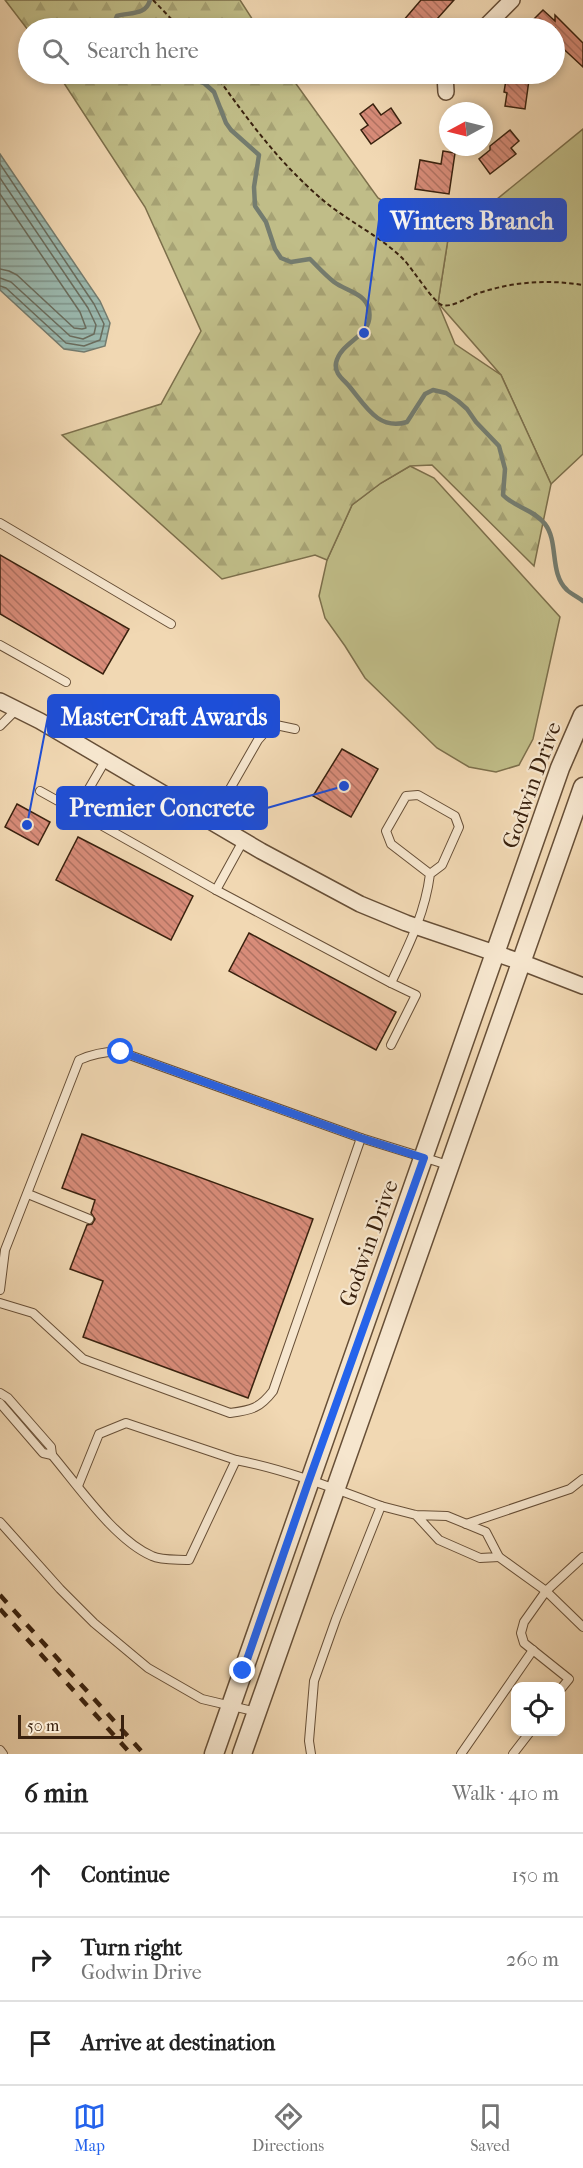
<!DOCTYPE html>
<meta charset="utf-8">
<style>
body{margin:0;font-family:"IM FELL French Canon",serif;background:#f6f6f6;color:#222}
.controls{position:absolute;right:18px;bottom:18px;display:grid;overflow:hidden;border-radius:12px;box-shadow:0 3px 9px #0003}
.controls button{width:54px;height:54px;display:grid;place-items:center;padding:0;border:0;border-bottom:2px solid #e0e0e0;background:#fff;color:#222;font:30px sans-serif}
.compass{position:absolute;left:439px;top:102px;width:54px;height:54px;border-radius:50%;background:#fff;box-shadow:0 3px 9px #0003;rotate:263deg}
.scale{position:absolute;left:18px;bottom:15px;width:106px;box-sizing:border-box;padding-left:6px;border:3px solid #39210e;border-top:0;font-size:16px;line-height:21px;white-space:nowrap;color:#39210e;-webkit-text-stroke:4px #f6e6ce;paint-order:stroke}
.stop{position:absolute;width:18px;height:18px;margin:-14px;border:4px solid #2563eb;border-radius:50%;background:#fff}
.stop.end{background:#2563eb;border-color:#fff;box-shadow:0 2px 6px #0008}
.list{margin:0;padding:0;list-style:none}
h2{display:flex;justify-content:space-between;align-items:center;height:78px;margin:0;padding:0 24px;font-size:26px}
h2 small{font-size:20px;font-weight:400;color:#767676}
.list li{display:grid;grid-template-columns:39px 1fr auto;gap:18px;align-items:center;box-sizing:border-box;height:84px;padding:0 24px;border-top:2px solid #e0e0e0}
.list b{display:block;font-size:22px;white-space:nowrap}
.list p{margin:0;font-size:20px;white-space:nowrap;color:#767676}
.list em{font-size:20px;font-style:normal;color:#767676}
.icon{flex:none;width:33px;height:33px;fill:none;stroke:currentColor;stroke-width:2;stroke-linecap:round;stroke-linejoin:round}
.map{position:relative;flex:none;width:583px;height:1754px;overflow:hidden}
.search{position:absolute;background:#fff;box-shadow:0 3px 9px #0003;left:18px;right:18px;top:18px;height:66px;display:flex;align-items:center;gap:15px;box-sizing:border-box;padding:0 21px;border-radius:33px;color:#767676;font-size:22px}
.sheet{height:330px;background:#fff}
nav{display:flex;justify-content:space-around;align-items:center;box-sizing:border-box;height:84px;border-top:2px solid #e0e0e0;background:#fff;font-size:16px;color:#767676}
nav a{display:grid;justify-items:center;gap:3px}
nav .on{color:#2563eb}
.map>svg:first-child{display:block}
.green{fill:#c0bd88;stroke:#7c6f4b;stroke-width:1.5}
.forest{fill:url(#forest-firs);stroke:#7c6f4b;stroke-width:1.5}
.water{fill:url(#water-rules);stroke:#747c6f;stroke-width:1.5}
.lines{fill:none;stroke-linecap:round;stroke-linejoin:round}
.shore{stroke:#6a6d5e;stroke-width:1.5}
.stream{stroke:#747c6f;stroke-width:4.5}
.building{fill:url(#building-back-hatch);stroke:#39210e;stroke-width:1.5}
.service-casing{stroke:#674f37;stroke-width:10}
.minor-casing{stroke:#674f37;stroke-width:18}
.tertiary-casing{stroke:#674f37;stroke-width:21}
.path{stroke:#39210e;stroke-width:2;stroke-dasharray:4.5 3;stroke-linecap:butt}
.service{stroke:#f6e6ce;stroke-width:8}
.minor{stroke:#f6e6ce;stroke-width:15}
.tertiary{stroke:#f6e6ce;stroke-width:18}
.rail{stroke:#39210e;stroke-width:4.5;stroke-dasharray:10 10;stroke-linecap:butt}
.route{stroke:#2563eb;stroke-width:8}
.labels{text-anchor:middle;stroke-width:4.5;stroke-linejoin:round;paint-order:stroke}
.street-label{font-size:22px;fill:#39210e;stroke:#f6e6ce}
.leader{fill:none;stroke:#1d4ed8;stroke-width:2}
.callout-dot{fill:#1d4ed8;stroke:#f6e6ce;stroke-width:2}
.callout{fill:#1d4ed8;stroke:#1d4ed8;stroke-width:2}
.callout-label{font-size:24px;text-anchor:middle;font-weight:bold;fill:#fff}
</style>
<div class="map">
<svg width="583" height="1754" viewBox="0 0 583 1754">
<defs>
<pattern id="forest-firs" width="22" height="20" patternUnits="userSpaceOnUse" patternTransform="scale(1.5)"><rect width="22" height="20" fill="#c0bd88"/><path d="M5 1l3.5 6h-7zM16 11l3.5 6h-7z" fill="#a6a274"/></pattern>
<pattern id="water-rules" width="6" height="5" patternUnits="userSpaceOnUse" patternTransform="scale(1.5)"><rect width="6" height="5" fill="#9bb9af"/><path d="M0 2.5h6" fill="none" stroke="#7f968d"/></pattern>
<pattern id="building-back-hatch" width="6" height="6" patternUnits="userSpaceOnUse" patternTransform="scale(1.5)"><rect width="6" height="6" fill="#d88c79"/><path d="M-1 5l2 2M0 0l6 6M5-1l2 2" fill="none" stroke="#b07262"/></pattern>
</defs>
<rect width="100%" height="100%" fill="#f1d8b3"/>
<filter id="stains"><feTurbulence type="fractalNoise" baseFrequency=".00333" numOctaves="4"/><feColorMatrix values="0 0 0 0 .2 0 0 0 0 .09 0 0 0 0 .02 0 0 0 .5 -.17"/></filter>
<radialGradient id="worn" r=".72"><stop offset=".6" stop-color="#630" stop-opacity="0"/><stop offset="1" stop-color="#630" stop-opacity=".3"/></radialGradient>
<!-- green -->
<g class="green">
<polygon points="583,129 583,454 551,484 501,375 438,303 448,239"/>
<polygon points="410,466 434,478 560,617 533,739 519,765 496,772 469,767 437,748 365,678 345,646 325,618 319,596 327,560 352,505 381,483"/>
</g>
<!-- forest -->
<g class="forest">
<polygon points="5,0 240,0 258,28 28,30"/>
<polygon points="58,74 289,74 378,198 448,239 438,303 455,344 501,375 551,484 534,566 432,465 410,466 381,483 352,505 327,560 315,555 222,579 62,435 161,404 201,331 145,207"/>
</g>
<!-- water -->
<polygon class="water" points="0,154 100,301 110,323 105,346 84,352 64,349 0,290"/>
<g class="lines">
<!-- shore -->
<g class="shore">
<polyline points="0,164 94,304 104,324 100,340 84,346 66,343 6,288 0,286"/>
<polyline points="0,178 88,308 96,325 94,334 83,339 70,336 11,282 0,278"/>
<polyline points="0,194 80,312 86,328 82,329 74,328 17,275 9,271 0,269"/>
</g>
<!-- stream -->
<g class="stream">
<path d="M118 28 114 23 117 16C129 12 146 16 150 0"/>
<path d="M176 74 204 83 214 92 226 123 231 130 259 155 254 187 255 206 266 222 275 249 281 258 291 262 310 259C318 267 325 275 334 282 346 291 366 293 369 310 374 337 341 340 336 363 334 373 343 379 349 386 365 405 378 431 407 422L425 394 433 390 446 393 458 401 467 409 476 422 499 446 505 469 503 495C514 507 533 509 545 524 559 542 549 573 567 590 571 594 578 597 583 601"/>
</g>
</g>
<!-- building -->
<g class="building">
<polygon points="421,0 454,0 429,28 397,28"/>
<polygon points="543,10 555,21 555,15 583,43 583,67 555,41 555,28 525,28"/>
<polygon points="507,74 522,74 521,79 529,80 525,109 505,106 507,93 504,92"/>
<polygon points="373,104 381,115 391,108 401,123 371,144 361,130 368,125 360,114"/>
<polygon points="510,130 519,141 511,148 516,154 490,174 479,159 490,150 490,146"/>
<polygon points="443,151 455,153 449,194 415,189 420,160 441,164"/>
<polygon points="0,555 129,629 103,674 0,614"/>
<polygon points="342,749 378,769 351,817 313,796"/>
<polygon points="17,804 50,822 38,845 5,827"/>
<polygon points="78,837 193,896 171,940 56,880"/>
<polygon points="249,933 396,1012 376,1050 229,971"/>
<polygon points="82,1134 313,1219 248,1398 83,1337 103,1281 70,1269 87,1225 92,1224 95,1219 91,1213 95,1200 62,1188"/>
</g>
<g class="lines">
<defs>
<g id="service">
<polyline points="0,523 171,624"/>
<polyline points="0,645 66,682"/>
<polyline points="0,726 16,710"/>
<path d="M105 761 76 811 216 890 391 983C408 947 425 914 430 874L442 865 459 827 455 816 418 795 406 796 386 831 391 844 430 874"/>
<polyline points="40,791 76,811"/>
<polyline points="211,822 258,740 265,732 276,725 295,729"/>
<polyline points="216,890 243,841"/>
<polyline points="391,1045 416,995 391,983"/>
<polyline points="361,1138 448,1165"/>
<polyline points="28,1194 89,1219"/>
<path d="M0 1290 5 1250 79 1060C93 1054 105 1051 121 1052L361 1138 273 1391C260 1408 252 1410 230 1413L83 1359 33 1313 0 1303"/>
<path d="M0 1393 8 1398 51 1447 52 1455C79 1487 115 1540 152 1556 162 1561 178 1559 189 1560L236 1460C287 1470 333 1488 381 1506L336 1619 314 1681 309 1741 311 1754"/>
<polyline points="0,1403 43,1453 52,1455"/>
<polyline points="78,1486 99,1434 126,1423 236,1460"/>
<polyline points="381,1506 416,1515 447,1516 486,1532 499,1557 480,1558 439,1540 416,1515"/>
<polyline points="0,1522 60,1589 94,1623 148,1668 202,1699 257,1712"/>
<polyline points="466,1524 570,1489 583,1479"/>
<polyline points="499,1557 546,1591 583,1557"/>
<polyline points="560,1690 569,1679 524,1643 521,1633 524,1622 546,1591 583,1627"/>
<polyline points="0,1750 3,1754"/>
<polyline points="461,1754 533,1650"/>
<polyline points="513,1754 530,1732"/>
</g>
<g id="minor">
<polyline points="484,28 512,0"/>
<polyline points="445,74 446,92"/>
<polyline points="0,701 40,721 261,851 360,904 406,923 521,962 583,986"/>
</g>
<g id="tertiary">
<polyline points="214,1754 560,768 583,715"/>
<polyline points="242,1754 583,787"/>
</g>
</defs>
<!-- service casing -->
<use href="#service" class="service-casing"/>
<!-- minor casing -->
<use href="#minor" class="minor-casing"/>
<!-- tertiary casing -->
<use href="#tertiary" class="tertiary-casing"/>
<!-- path -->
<g class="path">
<polyline points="153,0 180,28"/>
<path d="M215 74C249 121 278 162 324 201 349 222 382 237 404 260 412 268 434 303 442 305 451 308 467 298 476 294 511 282 546 279 583 285"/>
</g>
<!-- service -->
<use href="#service" class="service"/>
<!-- minor -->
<use href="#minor" class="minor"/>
<!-- tertiary -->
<use href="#tertiary" class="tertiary"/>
<!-- rail -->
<g class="rail">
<polyline points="0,1595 144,1754"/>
<polyline points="0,1609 131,1754"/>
</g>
</g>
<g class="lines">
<!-- route -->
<polyline class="route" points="121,1052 361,1138 424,1158 308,1483 243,1671"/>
</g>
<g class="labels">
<!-- street labels -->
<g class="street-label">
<text transform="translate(531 785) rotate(-70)" y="8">Godwin Drive</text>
<text transform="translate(368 1243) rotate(-70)" y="8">Godwin Drive</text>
</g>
</g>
<!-- callouts -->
<path class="leader" d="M364 333L379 220M27 825L48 716M344 786L267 808"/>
<g class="callout-dot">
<circle cx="364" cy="333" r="6"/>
<circle cx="27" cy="825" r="6"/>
<circle cx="344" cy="786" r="6"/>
</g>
<g class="callout">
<rect x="379" y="199" width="187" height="42" rx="6"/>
<rect x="48" y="695" width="231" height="42" rx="6"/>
<rect x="57" y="787" width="210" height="42" rx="6"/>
</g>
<g class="callout-label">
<text x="472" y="229">Winters Branch</text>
<text x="164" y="725">MasterCraft Awards</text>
<text x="162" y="816">Premier Concrete</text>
</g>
<rect width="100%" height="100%" filter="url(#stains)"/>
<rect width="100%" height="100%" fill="url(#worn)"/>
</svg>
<div class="controls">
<button><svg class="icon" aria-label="locate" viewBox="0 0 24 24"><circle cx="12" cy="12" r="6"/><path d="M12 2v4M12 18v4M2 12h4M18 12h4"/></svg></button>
</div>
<svg class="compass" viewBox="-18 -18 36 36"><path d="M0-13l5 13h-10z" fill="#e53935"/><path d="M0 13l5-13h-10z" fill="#767676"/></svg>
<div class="scale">50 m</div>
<div class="stop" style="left:121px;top:1052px"></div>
<div class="stop end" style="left:243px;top:1671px"></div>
<div class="search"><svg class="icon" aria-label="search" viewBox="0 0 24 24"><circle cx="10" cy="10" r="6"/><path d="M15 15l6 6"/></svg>Search here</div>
</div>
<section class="sheet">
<h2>6 min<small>Walk · 410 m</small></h2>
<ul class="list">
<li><svg class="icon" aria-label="ahead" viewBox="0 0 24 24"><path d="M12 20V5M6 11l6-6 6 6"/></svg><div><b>Continue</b></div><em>150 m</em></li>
<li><svg class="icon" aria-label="right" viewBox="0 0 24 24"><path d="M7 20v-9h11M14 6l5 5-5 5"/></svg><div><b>Turn right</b><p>Godwin Drive</p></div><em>260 m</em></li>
<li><svg class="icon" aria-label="arrive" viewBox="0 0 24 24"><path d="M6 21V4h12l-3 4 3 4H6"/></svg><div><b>Arrive at destination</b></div></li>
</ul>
</section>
<nav>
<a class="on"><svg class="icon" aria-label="map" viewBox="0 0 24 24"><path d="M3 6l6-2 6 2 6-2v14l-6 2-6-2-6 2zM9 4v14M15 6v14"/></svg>Map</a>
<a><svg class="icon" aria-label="directions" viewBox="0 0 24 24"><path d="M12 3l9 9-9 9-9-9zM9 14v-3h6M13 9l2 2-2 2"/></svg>Directions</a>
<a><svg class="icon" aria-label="saved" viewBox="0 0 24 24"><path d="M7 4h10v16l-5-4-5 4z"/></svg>Saved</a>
</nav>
